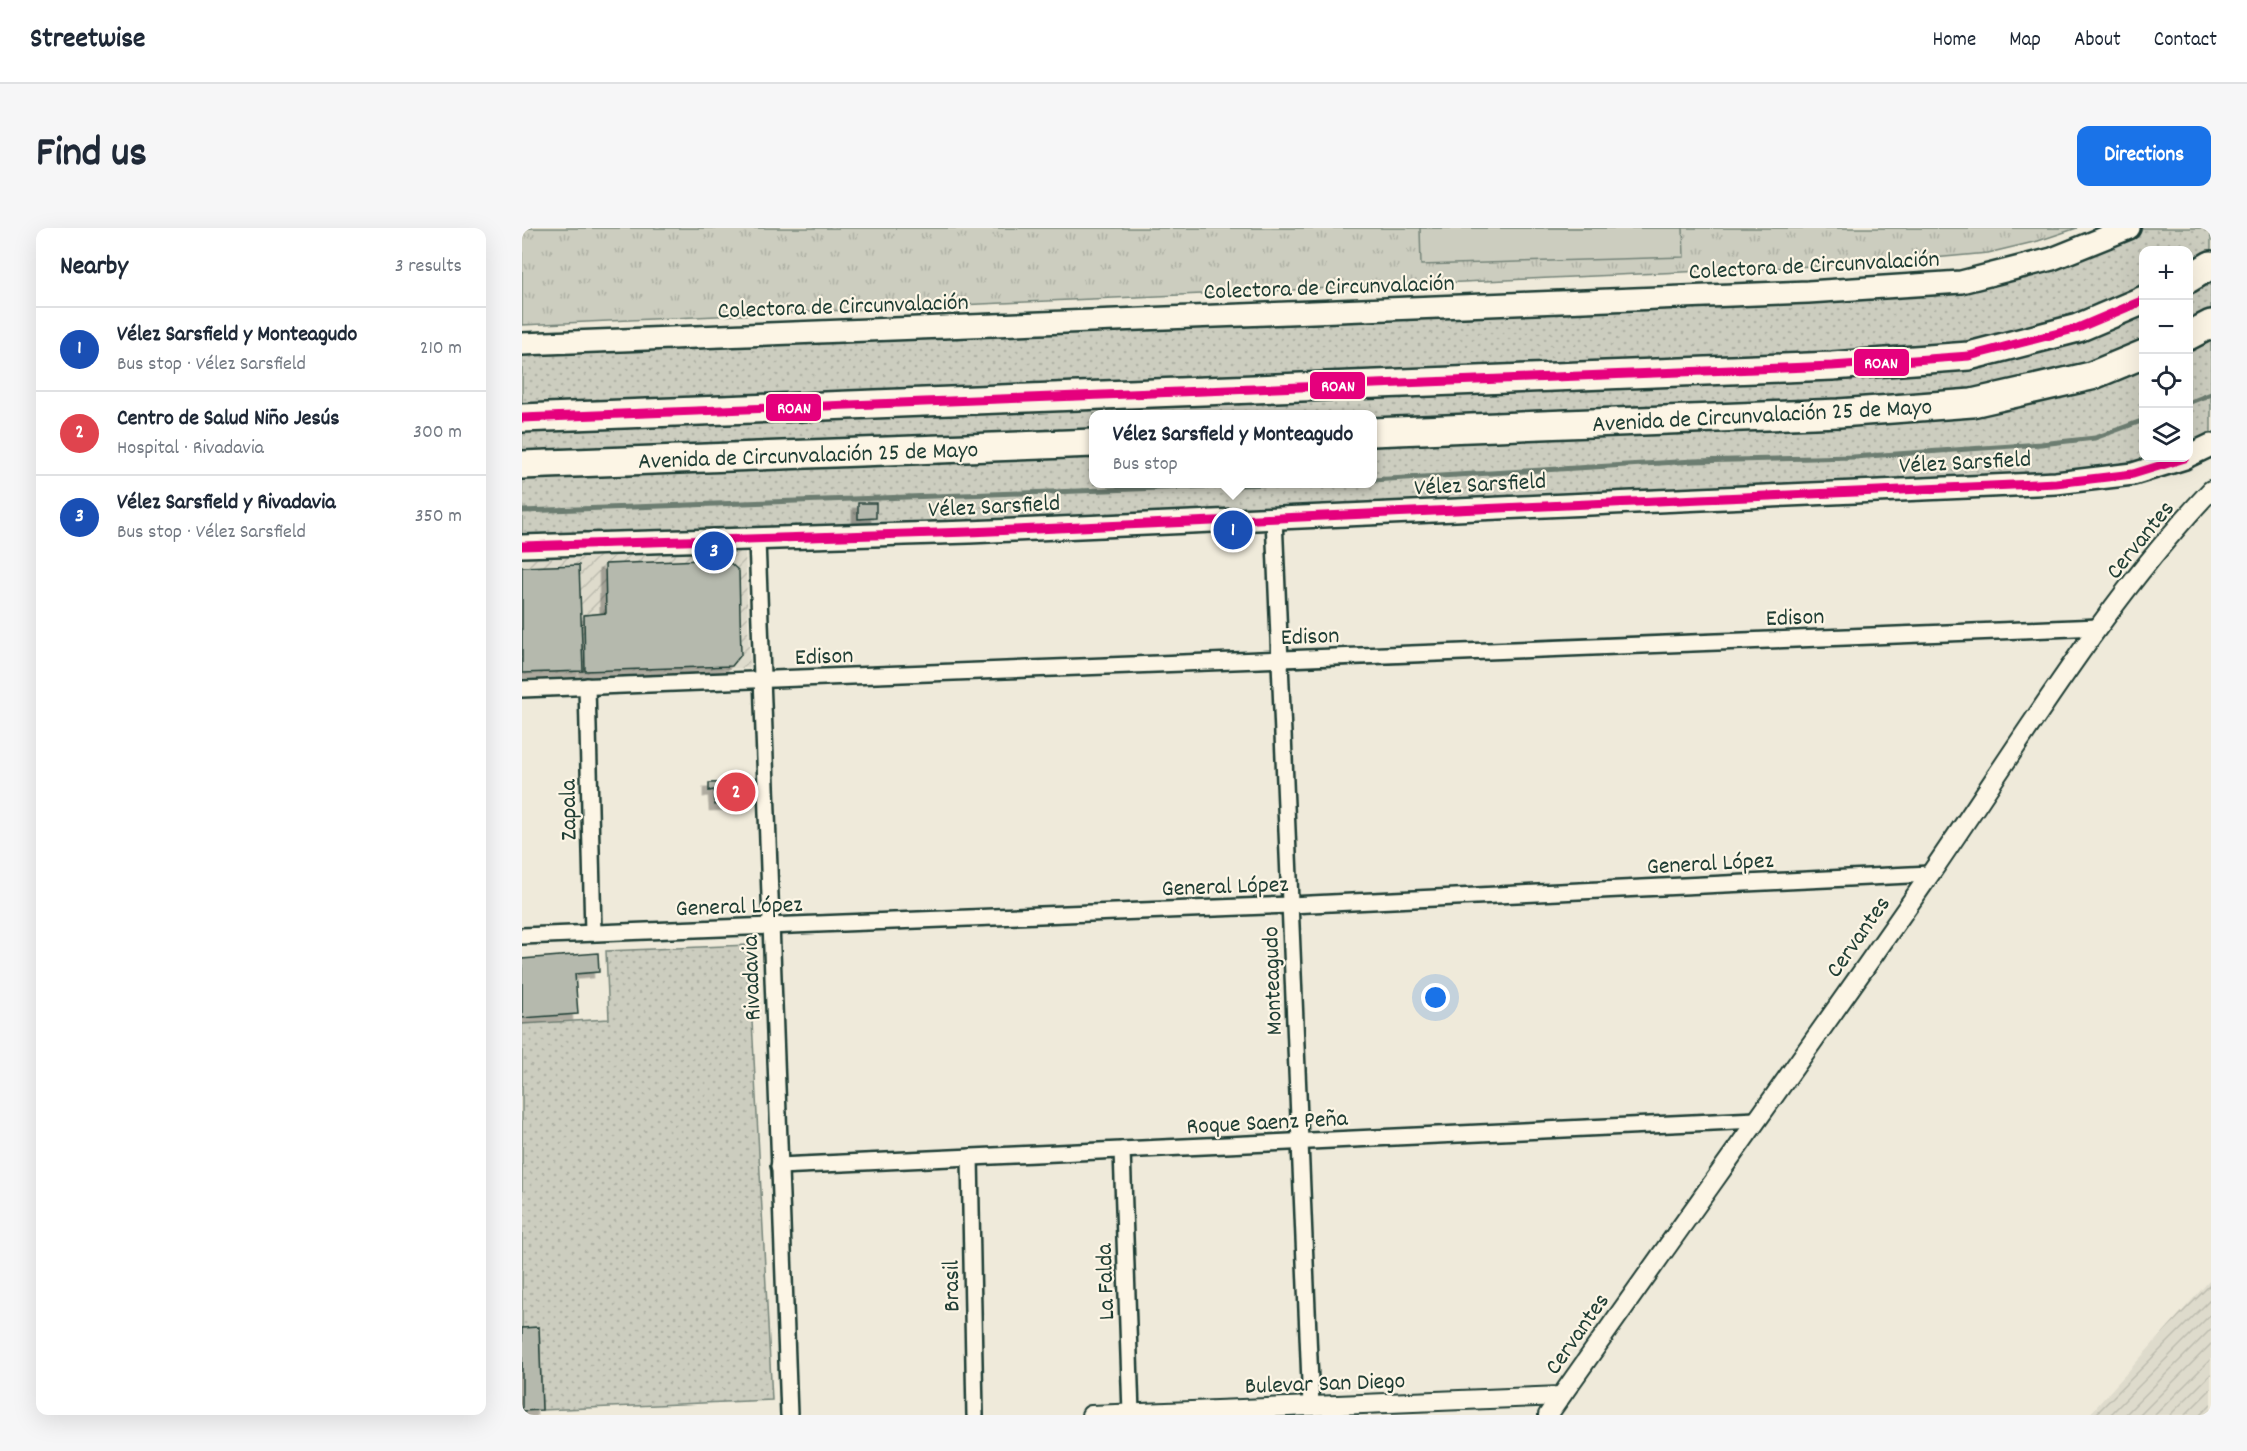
<!DOCTYPE html>
<meta charset="utf-8">
<style>
body{margin:0;font-family:Dekko,sans-serif;background:#f6f6f7;color:#1f2937}
.controls{position:absolute;right:18px;top:18px;display:grid;overflow:hidden;border-radius:12px;box-shadow:0 6px 24px #0002}
.controls button{width:54px;height:54px;display:grid;place-items:center;padding:0;border:0;border-bottom:2px solid #e0e1e3;background:#fff;color:#1f2937;font:30px sans-serif}
.you{position:absolute;left:914px;top:770px;width:21px;height:21px;margin:-15px;border:4px solid #fff;border-radius:50%;background:#1a73e8;box-shadow:0 0 0 9px #1a73e833}
.badge{display:grid;place-items:center;width:39px;height:39px;border-radius:50%;background:#1a73e8;color:#fff;font-size:20px;font-weight:700}
.pin{position:absolute;translate:-50% -50%;border:3px solid #fff;box-shadow:0 2px 6px #0006}
.popup{position:absolute;left:567px;top:182px;width:288px;height:78px;box-sizing:border-box;display:grid;place-content:center;border-radius:12px;background:#fff;filter:drop-shadow(0 2px 4px #0005);font-size:20px;white-space:nowrap;color:#747a83}
.popup b{font-size:22px;color:#1f2937}
.popup::after{content:'';position:absolute;left:50%;top:100%;margin-left:-12px;border:12px solid transparent;border-top-color:#fff}
.list{margin:0;padding:0;list-style:none}
h2{display:flex;justify-content:space-between;align-items:center;height:78px;margin:0;padding:0 24px;font-size:26px}
h2 small{font-size:20px;font-weight:400;color:#747a83}
.list li{display:grid;grid-template-columns:39px 1fr auto;gap:18px;align-items:center;box-sizing:border-box;height:84px;padding:0 24px;border-top:2px solid #e0e1e3}
.list b{display:block;font-size:22px;white-space:nowrap}
.list p{margin:0;font-size:20px;white-space:nowrap;color:#747a83}
.list em{font-size:20px;font-style:normal;color:#747a83}
.icon{flex:none;width:33px;height:33px;fill:none;stroke:currentColor;stroke-width:2;stroke-linecap:round;stroke-linejoin:round}
.map{position:relative;flex:none;width:1689px;height:1187px;overflow:hidden;border-radius:12px}
header{display:flex;align-items:center;gap:36px;box-sizing:border-box;height:84px;padding:0 30px;background:#fff;border-bottom:2px solid #e0e1e3}
header strong{font-size:28px}
nav{display:flex;gap:33px;margin-inline-start:auto;font-size:21px}
.intro{display:flex;align-items:center;justify-content:space-between;box-sizing:border-box;height:144px;padding:0 36px}
h1{margin:0;font-size:42px}
.button{padding:15px 27px;border-radius:12px;background:#1a73e8;color:#fff;font-size:21px;font-weight:700}
main{display:flex;gap:36px;padding:0 36px}
aside{flex:1;background:#fff;border-radius:12px;box-shadow:0 6px 24px #0002}
.map>svg:first-child{display:block}
.industrial{fill:url(#industrial-furrows)}
.grass{fill:url(#grass-dots);stroke:#76857a;stroke-width:1.5;fill-rule:evenodd}
.park{fill:url(#park-tufts);stroke:#76857a;stroke-width:1.5}
.garden{fill:#cccdbf;stroke:#76857a;stroke-width:1.5}
.lines{fill:none;stroke-linecap:round;stroke-linejoin:round}
.stream{stroke:#6c7d71;stroke-width:5}
.building{fill:#b5b9ad;stroke:#1f3d34;stroke-width:1.5;filter:url(#shadow)}
.minor-casing{stroke:#1f3d34;stroke-width:20}
.tertiary-casing{stroke:#1f3d34;stroke-width:22}
.secondary-casing{stroke:#1f3d34;stroke-width:26}
.motorway-casing{stroke:#1f3d34;stroke-width:32}
.minor{stroke:#fcf5e5;stroke-width:15}
.tertiary{stroke:#fcf5e5;stroke-width:18}
.secondary{stroke:#fcf5e5;stroke-width:21}
.motorway{stroke:#fcf5e5;stroke-width:27}
.bus-1-casing{stroke:#fcf5e5;stroke-width:14}
.bus-1{stroke:#e5007d;stroke-width:9}
.labels{text-anchor:middle;stroke-width:4.5;stroke-linejoin:round;paint-order:stroke}
.street-label{font-size:24px;fill:#1f3d34;stroke:#fcf5e5}
.line-badge{stroke:#fcf5e5;stroke-width:2}
.badge-label{font-size:16px;text-anchor:middle;font-weight:bold;fill:#fff}
</style>
<header>
<strong>Streetwise</strong>
<nav><a>Home</a><a>Map</a><a>About</a><a>Contact</a></nav>
</header>
<div class="intro"><h1>Find us</h1><a class="button">Directions</a></div>
<main>
<aside>
<h2>Nearby<small>3 results</small></h2>
<ul class="list">
<li><span class="badge" style="background:#1a4fb4">1</span><div><b>Vélez Sarsfield y Monteagudo</b><p>Bus stop · Vélez Sarsfield</p></div><em>210 m</em></li>
<li><span class="badge" style="background:#e0444e">2</span><div><b>Centro de Salud Niño Jesús</b><p>Hospital · Rivadavia</p></div><em>300 m</em></li>
<li><span class="badge" style="background:#1a4fb4">3</span><div><b>Vélez Sarsfield y Rivadavia</b><p>Bus stop · Vélez Sarsfield</p></div><em>350 m</em></li>
</ul>
</aside>
<div class="map">
<svg width="1689" height="1187" viewBox="0 0 1689 1187">
<defs>
<pattern id="industrial-furrows" width="10" height="10" patternUnits="userSpaceOnUse" patternTransform="scale(1.5)"><rect width="10" height="10" fill="#dedbcc"/><path d="M-1 1l2-2M0 10L10 0M9 11l2-2" fill="none" stroke="#bebdb0"/></pattern>
<pattern id="grass-dots" width="8" height="8" patternUnits="userSpaceOnUse" patternTransform="scale(1.5)"><rect width="8" height="8" fill="#cccdbf"/><path d="M2 2h.1M6 6h.1" fill="none" stroke="#afb1a5" stroke-width="1.8" stroke-linecap="round"/></pattern>
<pattern id="park-tufts" width="24" height="20" patternUnits="userSpaceOnUse" patternTransform="scale(1.5)"><rect width="24" height="20" fill="#cccdbf"/><path d="M3 7l-1-3M5 7V3M7 7l1-3M15 17l-1-3M17 17v-4M19 17l1-3" fill="none" stroke="#afb1a5"/></pattern>
<filter id="shadow"><feDropShadow dx="-5.5" dy="5.5" stdDeviation="0" flood-color="#0004"/></filter>
</defs>
<rect width="100%" height="100%" fill="#efeada"/>
<filter id="ink" filterUnits="userSpaceOnUse"><feTurbulence type="fractalNoise" baseFrequency=".0167" numOctaves="2"/><feDisplacementMap in="SourceGraphic" scale="12" xChannelSelector="R" yChannelSelector="G"/><feConvolveMatrix kernelMatrix="1 2 1 2 8 2 1 2 1" color-interpolation-filters="sRGB"/></filter>
<g filter="url(#ink)">
<!-- industrial -->
<g class="industrial">
<polygon points="223,324 228,440 0,447 0,331"/>
<polygon points="1689,1051 1689,1187 1567,1187"/>
</g>
<!-- grass -->
<g class="grass">
<path d="M1607 0H1689V217L1667 228 1666 22H1622V230H1663L1611 246 0 318V116L1439 54ZM572 186H850V256H572Z"/>
<polygon points="226,717 250,1172 20,1182 17,1099 0,1100 0,796 87,791 84,723"/>
</g>
<!-- park -->
<polygon class="park" points="0,0 1555,0 1516,13 1466,25 1357,35 0,97"/>
<!-- garden -->
<polygon class="garden" points="898,0 1161,0 1162,29 899,37"/>
<g class="lines">
<!-- stream -->
<g class="stream">
<polyline points="1666,175 1689,166"/>
<polyline points="850,252 1172,233 1331,229 1519,216 1573,210 1622,192"/>
<polyline points="0,283 749,256"/>
</g>
</g>
<!-- building -->
<g class="building">
<polygon points="336,275 354,275 354,290 336,291"/>
<polygon points="204,331 217,343 219,427 210,438 63,443 62,387 84,385 83,336"/>
<polygon points="57,337 61,443 0,445 0,339"/>
<polygon points="220,554 221,576 193,577 192,562 187,563 187,555"/>
<polygon points="76,725 77,744 53,746 56,786 0,790 0,731"/>
<polygon points="17,1099 20,1182 0,1183 0,1100"/>
</g>
<g class="lines">
<defs>
<g id="minor">
<polyline points="752,290 789,1178"/>
<polyline points="235,312 267,1187"/>
<polyline points="65,458 71,705"/>
<polyline points="0,461 1577,399"/>
<polyline points="0,708 768,677 1408,646"/>
<polyline points="600,922 609,1185"/>
<polyline points="448,929 453,1187"/>
<polyline points="257,938 1234,892"/>
</g>
<g id="tertiary">
<polyline points="569,1187 1039,1168"/>
<path d="M1026 1187C1153 1006 1283 827 1409 645 1498 516 1581 376 1689 262"/>
</g>
<g id="secondary">
<polyline points="0,116 1286,64 1439,54 1530,31 1607,0"/>
<polyline points="1666,228 1689,217"/>
<polyline points="0,318 447,304 1534,255 1611,246 1663,230"/>
</g>
<g id="motorway">
<polyline points="1666,51 1689,37"/>
<polyline points="1666,108 1689,96"/>
<polyline points="0,190 1310,138 1447,128 1556,100 1622,72"/>
<polyline points="850,204 1317,185 1450,175 1569,148 1622,126"/>
<polyline points="0,237 572,215"/>
</g>
</defs>
<!-- minor casing -->
<use href="#minor" class="minor-casing"/>
<!-- tertiary casing -->
<use href="#tertiary" class="tertiary-casing"/>
<!-- secondary casing -->
<use href="#secondary" class="secondary-casing"/>
<!-- motorway casing -->
<use href="#motorway" class="motorway-casing"/>
<!-- minor -->
<use href="#minor" class="minor"/>
<!-- tertiary -->
<use href="#tertiary" class="tertiary"/>
<!-- secondary -->
<use href="#secondary" class="secondary"/>
<!-- motorway -->
<use href="#motorway" class="motorway"/>
<defs>
<g id="bus-1">
<polyline points="0,190 1310,138 1447,128 1556,100 1622,72"/>
<polyline points="0,318 447,304 1534,255 1611,246 1663,230"/>
</g>
</defs>
<!-- bus-1 casing -->
<use href="#bus-1" class="bus-1-casing"/>
<!-- bus-1 -->
<use href="#bus-1" class="bus-1"/>
</g>
</g>
<g class="labels">
<!-- street labels -->
<g class="street-label">
<text transform="translate(1292 36) rotate(-3)" y="8">Colectora de Circunvalación</text>
<text transform="translate(807 58) rotate(-2)" y="8">Colectora de Circunvalación</text>
<text transform="translate(321 77) rotate(-2)" y="8">Colectora de Circunvalación</text>
<text transform="translate(1240 186) rotate(-3)" y="8">Avenida de Circunvalación 25 de Mayo</text>
<text transform="translate(286 226) rotate(-2)" y="8">Avenida de Circunvalación 25 de Mayo</text>
<text transform="translate(1443 233) rotate(-3)" y="8">Vélez Sarsfield</text>
<text transform="translate(958 255) rotate(-3)" y="8">Vélez Sarsfield</text>
<text transform="translate(472 277) rotate(-3)" y="8">Vélez Sarsfield</text>
<text transform="translate(1617 311) rotate(-51)" y="8">Cervantes</text>
<text transform="translate(1273 388) rotate(-2)" y="8">Edison</text>
<text transform="translate(788 407) rotate(-2)" y="8">Edison</text>
<text transform="translate(302 427) rotate(-2)" y="8">Edison</text>
<text transform="translate(45 582) rotate(-91)" y="8">Zapala</text>
<text transform="translate(1188 634) rotate(-3)" y="8">General López</text>
<text transform="translate(703 657) rotate(-2)" y="8">General López</text>
<text transform="translate(217 677) rotate(-2)" y="8">General López</text>
<text transform="translate(1335 708) rotate(-55)" y="8">Cervantes</text>
<text transform="translate(228 750) rotate(-92)" y="8">Rivadavia</text>
<text transform="translate(749 753) rotate(-92)" y="8">Monteagudo</text>
<text transform="translate(745 893) rotate(-3)" y="8">Roque Saenz Peña</text>
<text transform="translate(582 1054) rotate(-92)" y="8">La Falda</text>
<text transform="translate(428 1058) rotate(-91)" y="8">Brasil</text>
<text transform="translate(1054 1105) rotate(-55)" y="8">Cervantes</text>
<text transform="translate(803 1154) rotate(-2)" y="8">Bulevar San Diego</text>
</g>
</g>
<g class="line-badge">
<rect x="1331" y="120" width="57" height="29" rx="6" fill="#e5007d"/>
<rect x="787" y="143" width="57" height="29" rx="6" fill="#e5007d"/>
<rect x="243" y="165" width="57" height="29" rx="6" fill="#e5007d"/>
</g>
<g class="badge-label">
<text x="1359" y="140">ROAN</text>
<text x="816" y="163">ROAN</text>
<text x="272" y="185">ROAN</text>
</g>
</svg>
<div class="controls">
<button>+</button>
<button>−</button>
<button><svg class="icon" aria-label="locate" viewBox="0 0 24 24"><circle cx="12" cy="12" r="6"/><path d="M12 2v4M12 18v4M2 12h4M18 12h4"/></svg></button>
<button><svg class="icon" aria-label="layers" viewBox="0 0 24 24"><path d="M12 4l9 5-9 5-9-5zM3 14l9 5 9-5"/></svg></button>
</div>
<div class="you"></div>
<div class="pin badge" style="left:711px;top:302px;background:#1a4fb4">1</div>
<div class="popup"><b>Vélez Sarsfield y Monteagudo</b>Bus stop</div>
<div class="pin badge" style="left:214px;top:564px;background:#e0444e">2</div>
<div class="pin badge" style="left:192px;top:323px;background:#1a4fb4">3</div>
</div>
</main>
